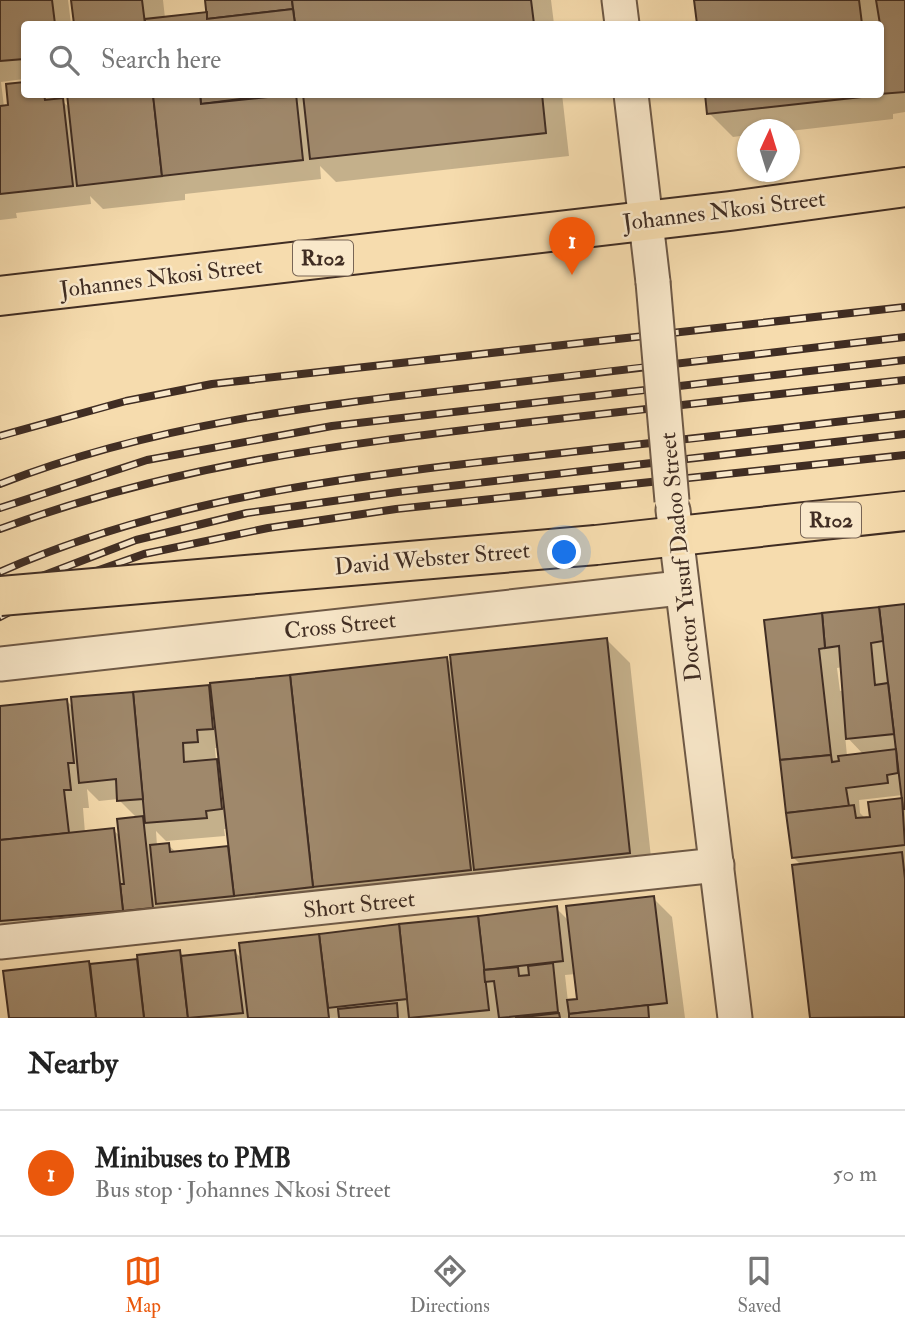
<!DOCTYPE html>
<meta charset="utf-8">
<style>
body{margin:0;font-family:"IM FELL Double Pica",serif;background:#f6f6f6;color:#222}
.compass{position:absolute;left:737px;top:119px;width:63px;height:63px;border-radius:50%;background:#fff;box-shadow:0 2px 5px #0004;rotate:4deg}
.you{position:absolute;left:565px;top:553px;width:24px;height:24px;margin:-18px;border:5px solid #fff;border-radius:50%;background:#1a73e8;box-shadow:0 0 0 10px #1a73e833}
.badge{display:grid;place-items:center;width:46px;height:46px;border-radius:50%;background:#ea580c;color:#fff;font-size:23px;font-weight:700}
.pin{position:absolute;translate:-50% -58px;filter:drop-shadow(0 2px 4px #0008)}
.pin::after{content:'';position:absolute;top:37px;width:24px;height:21px;background:inherit;clip-path:polygon(0 0,100% 0,50% 100%)}
.list{margin:0;padding:0;list-style:none}
h2{display:flex;justify-content:space-between;align-items:center;height:91px;margin:0;padding:0 28px;font-size:30px}
h2 small{font-size:23px;font-weight:400;color:#767676}
.list li{display:grid;grid-template-columns:46px 1fr auto;gap:21px;align-items:center;box-sizing:border-box;height:126px;padding:0 28px;border-top:2px solid #e0e0e0}
.list b{display:block;font-size:26px;white-space:nowrap}
.list p{margin:0;font-size:23px;white-space:nowrap;color:#767676}
.list em{font-size:23px;font-style:normal;color:#767676}
.icon{flex:none;width:38px;height:38px;fill:none;stroke:currentColor;stroke-width:2;stroke-linecap:round;stroke-linejoin:round}
.map{position:relative;flex:none;width:905px;height:1018px;overflow:hidden}
.search{position:absolute;background:#fff;box-shadow:0 2px 5px #0004;left:21px;right:21px;top:21px;height:77px;display:flex;align-items:center;gap:18px;box-sizing:border-box;padding:0 24px;border-radius:7px;color:#767676;font-size:26px}
.sheet{height:217px;background:#fff}
nav{display:flex;justify-content:space-around;align-items:center;box-sizing:border-box;height:98px;border-top:2px solid #e0e0e0;background:#fff;font-size:19px;color:#767676}
nav a{display:grid;justify-items:center;gap:4px}
nav .on{color:#ea580c}
.map>svg:first-child{display:block}
.shadow{fill:#0003;fill-rule:evenodd}
.building{fill:#9f886b;stroke:#402d23;stroke-width:2}
.lines{fill:none;stroke-linecap:round;stroke-linejoin:round}
.minor-casing{stroke:#6e5946;stroke-width:37}
.highway-casing{stroke:#402d23;stroke-width:42}
.minor{stroke:#f9e8ca;stroke-width:33}
.highway{stroke:#f6dcae;stroke-width:38}
.rail-casing{stroke:#402d23;stroke-width:8}
.rail{stroke:#f9e8ca;stroke-width:5;stroke-dasharray:16;stroke-linecap:butt}
.minor-bridge-casing{stroke:#6e5946;stroke-width:37;stroke-linecap:butt}
.highway-bridge-casing{stroke:#402d23;stroke-width:42;stroke-linecap:butt}
.minor-bridge{stroke:#f9e8ca;stroke-width:33}
.highway-bridge{stroke:#f6dcae;stroke-width:38}
.labels{text-anchor:middle;stroke-width:5;stroke-linejoin:round;paint-order:stroke}
.shield{fill:#f9e8ca;stroke:#786555;stroke-width:2}
.shield-label{font-size:21px;font-weight:bold;fill:#402d23}
.street-label{font-size:23px;fill:#402d23;stroke:#f9e8ca}
</style>
<div class="map">
<svg width="905" height="1018" viewBox="0 0 905 1018">
<rect width="100%" height="100%" fill="#f6dcae"/>
<filter id="stains"><feTurbulence type="fractalNoise" baseFrequency=".00286" numOctaves="4"/><feColorMatrix values="0 0 0 0 .2 0 0 0 0 .09 0 0 0 0 .02 0 0 0 .5 -.17"/></filter>
<radialGradient id="worn" r=".72"><stop offset=".6" stop-color="#630" stop-opacity="0"/><stop offset="1" stop-color="#630" stop-opacity=".3"/></radialGradient>
<!-- shadow -->
<g class="shadow">
<polygon points="0,0 68,0 71,24 24,24 24,79 1,82 4,107 10,106 8,85 24,84 24,94 54,94 70,108 69,94 562,94 569,156 336,182 320,166 321,179 185,194 185,200 103,209 90,196 91,204 16,213 17,218 0,220"/>
<polygon points="73,0 163,0 165,18 208,13 207,0 551,0 554,24 76,24"/>
<polygon points="696,0 905,0 905,112 893,114 893,119 790,131 748,130 748,135 733,137 709,113 707,94 880,94 880,24 699,24"/>
<path d="M905 606V1018H811L794 867 802 866 793 857 766 621ZM843 667 846 690 840 691 837 668ZM845 735 864 755 847 756ZM903 795 904 800 872 819H866L860 813 859 800Z"/>
<path d="M606 639 630 663 653 876 16 940 0 923V708L67 701 74 708 208 687 213 692 447 659 453 665ZM215 748H219L221 765 216 760ZM87 789 99 801 118 799 137 818 121 837 113 830 85 833 83 808H89ZM224 829H228L230 850 227 848 177 853 168 845 157 846 156 831 166 841 225 836Z"/>
<path d="M653 898 672 917 685 1018H10L5 972 136 960 139 964 179 952 185 957 235 952 243 960 241 944 556 908 570 922ZM576 974 579 1001 568 1002 565 975Z"/>
</g>
<!-- building -->
<g class="building">
<polygon points="0,0 52,0 55,24 24,24 24,59 0,61"/>
<polygon points="71,0 142,0 145,24 74,24"/>
<polygon points="205,0 292,0 293,9 207,19"/>
<polygon points="292,0 531,0 534,24 295,24"/>
<polygon points="694,0 859,0 862,24 697,24"/>
<polygon points="876,0 905,0 905,92 880,94 880,24"/>
<polygon points="293,9 295,24 145,24 145,19 207,12 207,19"/>
<polygon points="24,82 24,94 44,94 45,100 63,98 73,186 0,194 0,106 8,105 6,84"/>
<polygon points="67,94 153,94 162,176 77,186"/>
<polygon points="200,94 215,94 215,97 272,95 201,104"/>
<polygon points="200,94 201,104 296,94 303,160 162,176 153,95"/>
<polygon points="303,94 542,94 546,133 310,159"/>
<polygon points="705,94 870,94 870,96 707,114"/>
<polygon points="905,604 905,809 903,809 879,607"/>
<polygon points="879,607 883,641 871,643 875,685 888,683 894,734 846,739 839,646 825,648 822,613"/>
<polygon points="822,613 825,648 819,649 831,755 780,760 764,620"/>
<polygon points="607,638 630,853 474,870 450,655"/>
<polygon points="447,657 471,870 313,887 290,675"/>
<polygon points="290,675 313,887 234,896 210,683"/>
<polygon points="209,685 213,729 197,730 198,742 183,743 184,762 217,759 222,809 206,811 207,818 145,823 133,692"/>
<polygon points="133,692 143,799 117,801 116,779 79,783 71,697"/>
<polygon points="67,699 74,763 68,763 71,790 64,790 69,833 0,840 0,706"/>
<polygon points="896,749 898,773 887,775 888,783 846,788 849,806 786,813 780,760 831,755 832,762 839,761 838,756"/>
<polygon points="902,798 905,845 792,858 786,813 854,805 856,818 870,817 868,802"/>
<polygon points="143,816 153,908 123,911 120,884 124,884 117,819"/>
<polygon points="114,828 123,911 0,921 0,840"/>
<polygon points="169,843 170,852 228,846 234,896 156,904 150,845"/>
<polygon points="902,852 905,879 905,1017 810,1018 792,865"/>
<polygon points="654,896 667,1003 569,1014 567,1000 577,999 566,906"/>
<polygon points="557,906 563,961 484,970 478,916"/>
<polygon points="478,916 489,1010 409,1018 399,924"/>
<polygon points="399,924 407,999 328,1008 319,934"/>
<polygon points="319,934 329,1018 248,1018 239,943"/>
<polygon points="180,950 188,1018 144,1018 137,955"/>
<polygon points="235,950 243,1013 188,1018 181,956"/>
<polygon points="137,959 144,1018 96,1018 90,964"/>
<polygon points="89,961 96,1018 9,1018 3,971"/>
<polygon points="553,963 558,1012 499,1018 494,981 485,982 484,970 518,967 519,976 529,975 528,966"/>
<polygon points="397,1003 398,1018 339,1018 338,1009"/>
<polygon points="648,1005 649,1018 569,1018 569,1014"/>
<polygon points="559,1013 560,1018 515,1018"/>
</g>
<g class="lines">
<defs>
<g id="minor">
<polyline points="619,0 622,24"/>
<polyline points="631,94 653,282"/>
<polyline points="673,510 735,1018"/>
<polyline points="0,664 680,588"/>
<polyline points="0,942 717,865"/>
</g>
<g id="highway">
<polyline points="0,296 730,211 905,187"/>
<polyline points="596,545 905,511"/>
</g>
</defs>
<!-- minor casing -->
<use href="#minor" class="minor-casing"/>
<!-- highway casing -->
<use href="#highway" class="highway-casing"/>
<!-- minor -->
<use href="#minor" class="minor"/>
<!-- highway -->
<use href="#highway" class="highway"/>
<defs>
<g id="rail">
<polyline points="0,436 126,401 212,384 905,307"/>
<path d="M0 484C156 423 320 405 485 386 625 369 765 353 905 337"/>
<polyline points="0,508 147,460 332,426 905,360"/>
<path d="M0 529C176 464 337 445 522 423 649 409 777 394 905 380"/>
<path d="M0 572C166 498 347 477 526 457 652 443 779 429 905 414"/>
<polyline points="0,592 136,540 247,513 398,492 905,434"/>
<polyline points="0,617 71,580 144,554 268,528 396,509 905,455"/>
</g>
</defs>
<!-- rail casing -->
<use href="#rail" class="rail-casing"/>
<!-- rail -->
<use href="#rail" class="rail"/>
<defs>
<polyline id="minor-bridge" points="653,282 672,501"/>
<polyline id="highway-bridge" points="0,596 596,545"/>
</defs>
<!-- minor-bridge casing -->
<use href="#minor-bridge" class="minor-bridge-casing"/>
<!-- highway-bridge casing -->
<use href="#highway-bridge" class="highway-bridge-casing"/>
<!-- minor-bridge -->
<use href="#minor-bridge" class="minor-bridge"/>
<!-- highway-bridge -->
<use href="#highway-bridge" class="highway-bridge"/>
</g>
<g class="labels">
<!-- shield labels -->
<g class="shield">
<rect x="293" y="240.5" width="60" height="35" rx="5"/>
<rect x="801" y="502.5" width="60" height="35" rx="5"/>
</g>
<g class="shield-label">
<text x="323" y="265">R102</text>
<text x="831" y="527">R102</text>
</g>
<!-- street labels -->
<g class="street-label">
<text transform="translate(724 210) rotate(-7)" y="8">Johannes Nkosi Street</text>
<text transform="translate(161 277) rotate(-7)" y="8">Johannes Nkosi Street</text>
<text transform="translate(680 557) rotate(-96)" y="8">Doctor Yusuf Dadoo Street</text>
<text transform="translate(432 558) rotate(-5)" y="8">David Webster Street</text>
<text transform="translate(340 625) rotate(-6)" y="8">Cross Street</text>
<text transform="translate(359 904) rotate(-6)" y="8">Short Street</text>
</g>
</g>
<rect width="100%" height="100%" filter="url(#stains)"/>
<rect width="100%" height="100%" fill="url(#worn)"/>
</svg>
<svg class="compass" viewBox="-18 -18 36 36"><path d="M0-13l5 13h-10z" fill="#e53935"/><path d="M0 13l5-13h-10z" fill="#767676"/></svg>
<div class="you"></div>
<div class="pin badge" style="left:572px;top:275px">1</div>
<div class="search"><svg class="icon" aria-label="search" viewBox="0 0 24 24"><circle cx="10" cy="10" r="6"/><path d="M15 15l6 6"/></svg>Search here</div>
</div>
<section class="sheet">
<h2>Nearby<small></small></h2>
<ul class="list">
<li><span class="badge">1</span><div><b>Minibuses to PMB</b><p>Bus stop · Johannes Nkosi Street</p></div><em>50 m</em></li>
</ul>
</section>
<nav>
<a class="on"><svg class="icon" aria-label="map" viewBox="0 0 24 24"><path d="M3 6l6-2 6 2 6-2v14l-6 2-6-2-6 2zM9 4v14M15 6v14"/></svg>Map</a>
<a><svg class="icon" aria-label="directions" viewBox="0 0 24 24"><path d="M12 3l9 9-9 9-9-9zM9 14v-3h6M13 9l2 2-2 2"/></svg>Directions</a>
<a><svg class="icon" aria-label="saved" viewBox="0 0 24 24"><path d="M7 4h10v16l-5-4-5 4z"/></svg>Saved</a>
</nav>
